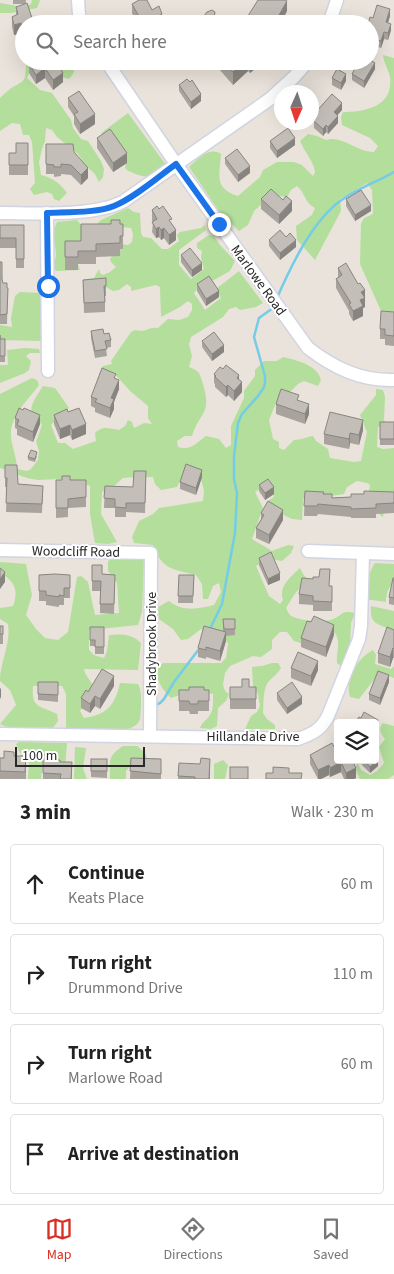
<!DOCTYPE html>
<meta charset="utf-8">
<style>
body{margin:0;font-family:"Source Sans 3",sans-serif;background:#f6f6f6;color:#222}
.controls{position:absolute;right:15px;bottom:15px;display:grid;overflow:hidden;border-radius:5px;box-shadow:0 5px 20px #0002}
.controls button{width:45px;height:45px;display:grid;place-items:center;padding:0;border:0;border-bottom:1px solid #e0e0e0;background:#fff;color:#222;font:25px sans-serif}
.compass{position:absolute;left:274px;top:85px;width:45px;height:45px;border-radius:50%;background:#fff;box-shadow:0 5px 20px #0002;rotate:183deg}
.scale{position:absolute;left:15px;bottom:12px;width:130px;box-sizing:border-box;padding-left:5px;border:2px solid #292929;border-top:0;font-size:14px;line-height:18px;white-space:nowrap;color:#292929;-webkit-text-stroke:4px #fff;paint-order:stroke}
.stop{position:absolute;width:15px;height:15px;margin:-11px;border:4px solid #1a73e8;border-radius:50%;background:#fff}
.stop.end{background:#1a73e8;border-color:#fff;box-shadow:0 1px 5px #0008}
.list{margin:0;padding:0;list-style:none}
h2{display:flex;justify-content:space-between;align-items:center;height:65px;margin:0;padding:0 20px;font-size:21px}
h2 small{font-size:16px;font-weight:400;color:#767676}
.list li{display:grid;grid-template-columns:32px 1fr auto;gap:15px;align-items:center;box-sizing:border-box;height:80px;margin:0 10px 10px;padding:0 10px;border:1px solid #e0e0e0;border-radius:5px}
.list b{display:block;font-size:19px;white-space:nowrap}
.list p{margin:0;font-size:16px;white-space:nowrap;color:#767676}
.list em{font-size:16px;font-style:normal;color:#767676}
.icon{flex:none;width:28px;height:28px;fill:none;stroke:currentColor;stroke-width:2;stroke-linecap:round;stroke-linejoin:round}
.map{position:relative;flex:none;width:394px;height:779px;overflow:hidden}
.search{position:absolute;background:#fff;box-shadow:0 5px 20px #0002;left:15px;right:15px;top:15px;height:55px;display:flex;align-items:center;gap:12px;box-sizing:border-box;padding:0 18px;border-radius:28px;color:#767676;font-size:19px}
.sheet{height:425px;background:#fff}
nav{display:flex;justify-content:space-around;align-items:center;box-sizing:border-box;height:70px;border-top:1px solid #e0e0e0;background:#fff;font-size:14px;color:#767676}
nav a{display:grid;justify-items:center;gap:2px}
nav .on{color:#d93025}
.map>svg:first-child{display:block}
.green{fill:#b3de9b}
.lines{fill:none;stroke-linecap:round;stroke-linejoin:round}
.stream{stroke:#74cce7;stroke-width:2.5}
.minor-casing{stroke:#d1d4e1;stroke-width:15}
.minor{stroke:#fff;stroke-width:12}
.wall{fill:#a8a39d}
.shaded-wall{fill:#888580}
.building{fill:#c3beb7;stroke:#888580}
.route{stroke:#1a73e8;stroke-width:6}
.labels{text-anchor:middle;stroke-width:4;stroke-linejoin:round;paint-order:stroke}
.street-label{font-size:14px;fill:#292929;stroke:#fff}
</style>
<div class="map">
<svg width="394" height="779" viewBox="0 0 394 779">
<rect width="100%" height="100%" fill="#eae3db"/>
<!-- green -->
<g class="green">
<polygon points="32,0 40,0 37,8 11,13 0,13 0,3 23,7 31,4"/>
<path d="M383 55 394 58V313L381 311 360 264 361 224 364 218 373 214 372 190 367 183 340 199 341 211 315 260 297 240 296 226 312 215 315 208C304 202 306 194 297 186L291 190 287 197 272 195 254 211 248 225 239 231 219 211 189 167C198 159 209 146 221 154 220 174 213 188 238 196L260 177 263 170 277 162H294L302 165 313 176 315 172C314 162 304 151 300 141L308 134 317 136 326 140C342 135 358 153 374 152L378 146 370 138 342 125 341 117 343 112C364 112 394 107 390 77 388 69 384 63 383 55Z"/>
<path d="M31 61H44L31 68 27 78 40 90 52 93 71 120 73 128 81 139 88 141 101 161 104 169 103 177 99 182 95 174 86 166 78 154 57 137 52 130 46 128 45 141 42 149 39 162 41 175C53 178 60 183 67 193L59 201 54 199 52 194 47 192 34 195 30 189 35 183 32 142 29 135H23L20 124 12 123 0 131V98C4 94 8 90 13 87 26 80 25 81 26 65Z"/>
<polygon points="57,61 78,61 73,74 69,79 62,77"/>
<path d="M128 113 166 165C152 180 145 179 127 170L125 168C130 153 113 141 101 133Z"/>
<path d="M128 208 134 212 140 213 141 233 143 237 151 238 162 249H168L179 241 177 235 180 232 201 228 205 225 206 230 179 250V265L191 279 204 269 201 257 202 251 197 248V243L209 235 214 236 220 245 235 261 230 271 214 280 203 282 194 293 205 310 221 298 216 289 239 271 263 303 256 307 240 310 236 307 229 309 223 317 191 337 189 345 192 356 189 367C200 371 200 374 203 384 212 415 200 411 192 436H185L177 441 178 447C191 451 196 443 206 436L219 439 226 448 231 445V426L244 398V391L255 376V370L264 361H277L283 357C296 360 318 365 321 380L318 386 304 381 298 384 290 392 278 398 269 420 273 439 279 442V448L284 450 294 440C301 440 306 437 313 436L316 441 328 449 330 458 354 462 361 461 367 432 360 415 376 395V389L383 390 385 397 384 420 387 424 383 427H378L377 447 383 449 394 448V495L386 501 383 517 380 515 378 508 368 498 370 485 367 483 357 481 347 487 344 494 311 499H303L302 520 292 519 269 508 268 501 274 497 269 485 261 488 255 492 263 508 252 539 272 551 288 545 294 546 291 553 282 561 276 560 269 557 256 566 269 596 280 604 283 600C278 586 291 577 300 568L303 574 310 582C297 587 293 597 286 608 287 610 289 614 290 615 296 621 326 623 333 619 345 614 340 610 355 613L351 623 350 647 341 666 337 663C336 652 342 641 334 632L304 644 294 641 287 632H280L272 640V649L261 657 253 656 230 666 225 673 223 685 225 691 229 694 226 701 218 708 217 726 211 729 200 728C202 722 207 720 210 715 214 709 213 701 213 694L194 690 171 698C162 689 156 681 157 668L163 663H221L226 658 228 643 221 634 206 632 201 629 188 639 181 640 173 629 159 619 158 607 169 601C182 612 198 609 214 605L221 592 219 583 213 586 208 599H203L202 584 196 575C173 569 162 570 153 545L134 543 132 537 139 521 153 514 159 508 203 501 204 490 198 470 186 471 177 487 161 490 155 484 153 477H137L123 478 114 486 102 492 101 514 117 542 108 544 95 543 90 514V486L79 482 59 479 38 480 27 478 0 468V394L32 378 37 380 39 385C28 400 9 417 11 437 12 448 17 458 17 469L27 471 31 469 38 460 39 451 36 442 42 425C39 421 36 419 33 415 27 407 39 393 43 386L55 388 69 408 51 425 58 443H65L73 449 96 441 95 433C104 425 109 429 119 430L125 426 128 420 132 422 134 428 144 423 152 424 148 418V406L130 391 113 372 101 369 103 366 112 364 111 361 131 332 135 330C146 333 149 326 158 328L168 319 179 320 188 317 192 310V304L188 301 180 307 161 317 160 287 156 285 131 291V287L127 284 119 290 113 291 104 286 86 282 88 279 94 278 99 269 100 273 103 275 110 272 116 267 111 262 110 259 121 244 128 245 132 242 133 234 131 228 124 227 120 231 106 224 100 228 76 259 80 270C72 270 64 271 56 271L53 266C54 263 56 258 56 254 55 239 50 238 57 222L77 220 81 225H96L101 220Z"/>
<polygon points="20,292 40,293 42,299 44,337 41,341 0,340 0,325 12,327 11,318 15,296"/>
<polygon points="25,348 39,349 40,353 30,353 26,356 31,361 29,370 25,373 0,383 0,365 8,365 7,350"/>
<path d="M116 557 144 558 142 612 138 625 89 630V650L94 655 104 658 107 651 109 635C122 634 132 634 141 643L138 670 84 669C85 677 91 679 93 687L80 711 84 718C107 715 115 705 120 683L138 684C142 692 141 698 141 707 140 713 142 721 136 725 122 736 83 729 66 728V694L62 686H33C31 709 40 705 57 714L58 721 53 728 7 727 0 724 16 705 10 690 0 681C0 662 11 644 8 624L0 619V608L13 606C19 591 15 581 0 573V562L26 564 32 595 26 615 36 629 45 638 58 640 68 632 77 577 81 576 88 582 95 615 119 613 117 583 108 571V561Z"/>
<path d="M375 563 394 564V583C388 587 386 594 386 602L365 599C369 587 367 573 375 563Z"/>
<path d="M371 606 394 611V632C381 623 369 627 371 606Z"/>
<path d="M373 650 376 655 375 664 391 669 394 666V678L379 673 359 699 350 697C345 678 357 659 373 650Z"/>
<path d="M272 663H278L281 668C278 673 274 676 270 680 262 688 264 703 263 713L267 719 275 725V729H245L251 716 257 712 260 706 258 694 253 686 252 667 262 666Z"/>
<path d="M383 723 394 726V775L388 779H360L356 770 357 762 361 770 370 775 377 771 384 763 379 747 385 739C380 733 378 729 383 723Z"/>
<path d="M19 742 67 743 65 767 49 761 43 762 41 779H28L29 763C22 757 19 752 16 744Z"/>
<path d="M123 746H137L145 753 148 761 131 765 126 771V779H110C110 760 107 757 123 746Z"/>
<polygon points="75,747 86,748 83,768 87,779 74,779"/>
<polygon points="223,760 228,765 225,779 214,779 214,764"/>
</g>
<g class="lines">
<!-- stream -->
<g class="stream">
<path d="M277 298C291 266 313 219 343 199 358 188 377 182 394 172"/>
<polyline points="210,629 222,604 235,533 237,493 234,479 234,456 238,423 242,414 258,396 264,387 265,383 265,376 254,337 259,318 273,308"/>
<polyline points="155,705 160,703 164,699 174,682 199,649"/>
</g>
<defs>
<g id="minor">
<polyline points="78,0 79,15 83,24"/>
<polyline points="329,24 337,0"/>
<path d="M106 61 176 164 308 348C334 368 361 381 394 380"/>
<path d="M0 213C34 213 95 217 124 201L270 99 294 77 308 61"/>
<polyline points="47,213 48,371"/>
<polyline points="0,550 151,553 150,736"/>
<polyline points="308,551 394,554"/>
<path d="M0 734 298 739C312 734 321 730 328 716L359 639 361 626 363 553"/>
</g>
</defs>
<!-- minor casing -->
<use href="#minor" class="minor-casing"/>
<!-- minor -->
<use href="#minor" class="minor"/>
</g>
<!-- wall -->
<g class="wall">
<polygon points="13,0 26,0 24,24 24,41 21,33 14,35 12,27 12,17 16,15 16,7 24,4 13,4"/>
<polygon points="132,4 152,10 162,24 137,24 132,13"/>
<polygon points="287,11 280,24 246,24 246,19"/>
<polygon points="215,12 214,24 200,24 200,21"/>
<polygon points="390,16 388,23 391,30 388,40 384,39 381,48 370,45 370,24 373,18"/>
<polygon points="156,61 172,61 161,69"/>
<polygon points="212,61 260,61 256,65 256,68 250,73 248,71 233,85"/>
<polygon points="29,64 63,73 63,82 53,90 45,78 36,84 29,73"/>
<polygon points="375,69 364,88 352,80 352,74"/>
<polygon points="332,78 346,81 341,90 332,85"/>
<polygon points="179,85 201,101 191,109 179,91"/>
<polygon points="68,98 95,124 80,134 74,124 74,116 68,107"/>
<polygon points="342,110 337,115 338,123 328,134 326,132 323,136 314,128 314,114"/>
<polygon points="97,138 127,163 113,172 97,148"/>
<polygon points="270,141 295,145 277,158 270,148"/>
<polygon points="28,143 28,175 9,175 9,153 16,153"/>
<polygon points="46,144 74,152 88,178 81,185 71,175 61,174 61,176 54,177 54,174 46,174"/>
<polygon points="225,158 250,173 238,182 225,164"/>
<polygon points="261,199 283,200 292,211 279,224 261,209"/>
<polygon points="346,199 371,211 355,221 346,206"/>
<polygon points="152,210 172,224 176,240 169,245 164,238 161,240 159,237 156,238 152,232 153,222 152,220"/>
<polygon points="120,224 123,224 123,249 120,249 120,256 96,257 96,264 78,264 78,270 65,270 65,241 81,241"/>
<polygon points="0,225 24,225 24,268 16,268 16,248 0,248"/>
<polygon points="269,240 296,247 280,260 269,246"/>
<polygon points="181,255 202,270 192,277 181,262"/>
<polygon points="0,262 3,283 7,288 8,288 7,324 0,324"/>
<polygon points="338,268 358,284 365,290 365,307 363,308 363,316 353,321 349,314 349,311 336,288 336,279 338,277"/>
<polygon points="106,278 106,296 105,296 105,312 84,313 83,280"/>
<polygon points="197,284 219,297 206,306 197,291"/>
<polygon points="394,312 394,346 385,345 385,339 380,339 380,329"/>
<polygon points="91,331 104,334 111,340 111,347 106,348 107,356 95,358 91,338"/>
<polygon points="0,335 0,339 5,339 5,362 0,362"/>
<polygon points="202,341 224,352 212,361 202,347"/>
<polygon points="214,374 239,380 242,392 234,401 228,395 226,397 215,387 215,384 214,383"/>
<polygon points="116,379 119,389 114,402 114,409 110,418 95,412 95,408 91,406 91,397"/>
<polygon points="299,401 309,414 305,424 276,414 276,404"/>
<polygon points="23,410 40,424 33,442 17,435 17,429 15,428 15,418"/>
<polygon points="68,412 86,434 72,440 70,435 60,439 54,424 54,415"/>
<rect x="380" y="422" width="14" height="23"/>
<polygon points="363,430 359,445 350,443 349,449 324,444 324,434"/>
<polygon points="37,456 35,462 28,460 28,457"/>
<polygon points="5,465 18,484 43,486 42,513 6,512 7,487 5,487"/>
<polygon points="146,471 145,513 126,512 126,517 115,517 115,508 104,508 105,486 133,487"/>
<polygon points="202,477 196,495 180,489 180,482"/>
<polygon points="56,480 70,480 86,497 86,507 68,508 68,517 56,518"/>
<polygon points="259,485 274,494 265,500 259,491"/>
<polygon points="305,491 332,498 351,497 364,494 394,492 394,513 376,514 376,518 351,518 351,517 318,514 317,516 304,516"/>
<polygon points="261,513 283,520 269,544 256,538 256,528 261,520"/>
<polygon points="259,558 280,580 268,585 259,565"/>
<polygon points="92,565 102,574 115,575 114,614 100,613 100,591 92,591"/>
<polygon points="39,575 70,575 70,598 64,598 64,605 59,605 59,607 46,605 46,601 39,601"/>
<polygon points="179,575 194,575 193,603 178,603"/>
<polygon points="394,578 394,605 389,604 389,597"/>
<polygon points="329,586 332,586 332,611 313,611 313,605 299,604 299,594"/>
<polygon points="223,619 235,629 235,635 226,636 226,641 220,661 206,657 206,659 198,657 198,648 223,631"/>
<polygon points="311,622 334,635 326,657 301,647 301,638"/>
<rect x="0" y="626" width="3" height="18"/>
<polygon points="90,627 104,627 104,654 95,654 95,646 90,646"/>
<polygon points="394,630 394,658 393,658 390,667 378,663 378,653"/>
<polygon points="291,668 318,670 311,686 291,678"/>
<polygon points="38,682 58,682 58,702 38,700"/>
<polygon points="389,682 380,705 369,700 369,694"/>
<polygon points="114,686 100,709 95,706 90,713 81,708 81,698 88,692"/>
<rect x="230" y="687" width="26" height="22"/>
<polygon points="179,690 209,690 209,711 198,711 198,714 190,714 189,711 179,711"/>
<polygon points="277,693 302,704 287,714 277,700"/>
<polygon points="43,755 53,760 60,762 72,762 72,779 43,779"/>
<polygon points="310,755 338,760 352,760 356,778 354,779 344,779 341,772 330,777 329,775 321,779 318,779 310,764"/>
<polygon points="14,756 26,766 26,779 0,779 0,758"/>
<polygon points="131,758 161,759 161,779 130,779"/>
<polygon points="107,759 107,778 91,777 91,771"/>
<polygon points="362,760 375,760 378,766 370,773 362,765"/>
<polygon points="179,763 210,769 210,779 178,779"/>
</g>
<!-- shaded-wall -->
<g class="shaded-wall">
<polygon points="287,1 287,11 280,24 274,24"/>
<polygon points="390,9 390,16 386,29 386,22"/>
<polygon points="215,12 214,24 209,24 209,22"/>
<polygon points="162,14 162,24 151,24 155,18"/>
<polygon points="144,19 144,24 141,24 141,20"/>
<polygon points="21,23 21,33 14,35 14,25"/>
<polygon points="391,24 391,30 388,40 388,33"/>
<polygon points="384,32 384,39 381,48 381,41"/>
<polygon points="162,61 172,61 161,69 161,62"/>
<polygon points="245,61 248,61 248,71 233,85 233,72"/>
<polygon points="250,61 260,61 256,65 256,68 250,73"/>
<polygon points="375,63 375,69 364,88 364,81"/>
<polygon points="45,68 45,78 36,84 36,75"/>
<polygon points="63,73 63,82 53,90 53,80"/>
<polygon points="346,74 346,81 341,90 341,83"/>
<polygon points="201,94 201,101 191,109 191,102"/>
<polygon points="342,103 342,110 334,119 334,112"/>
<polygon points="95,114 95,124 80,134 80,124"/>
<polygon points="338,116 338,123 328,134 328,127"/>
<polygon points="326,125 326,132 323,136 323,129"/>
<polygon points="295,138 295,145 277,158 277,151"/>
<polygon points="127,153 127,163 113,172 113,163"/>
<polygon points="250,166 250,173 238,182 238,175"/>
<polygon points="88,168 88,178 81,185 81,175"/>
<polygon points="292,201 292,211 279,224 279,215"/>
<polygon points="371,205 371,211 355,221 355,215"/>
<polygon points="159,227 159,237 156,238 156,229"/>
<polygon points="164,228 164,238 161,240 161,230"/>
<polygon points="176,230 176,240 169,245 169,235"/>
<polygon points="296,240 296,247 280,260 280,253"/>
<polygon points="202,263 202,270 192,277 192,270"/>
<polygon points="365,290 365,307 363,308 363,316 353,321 353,311 360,300 361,292"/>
<polygon points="219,291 219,297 206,306 206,299"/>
<polygon points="224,345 224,352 212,361 212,354"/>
<polygon points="239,375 239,385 242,382 242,392 234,401 234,391 237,378"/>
<polygon points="119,380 119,389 114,402 114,409 110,418 110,408 111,398"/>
<polygon points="228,385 228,395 226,397 226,387"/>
<polygon points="309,404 309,414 305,424 305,414"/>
<polygon points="40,415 40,424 33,442 33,432"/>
<polygon points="363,420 363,430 359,445 359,435"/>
<polygon points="86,424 86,434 72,440 72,430"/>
<polygon points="70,425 70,435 60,439 60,429"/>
<polygon points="350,433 350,443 349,449 349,439"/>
<polygon points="202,470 202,477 196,495 196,488"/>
<polygon points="274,487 274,494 265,500 265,493"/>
<polygon points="283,510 283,520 269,544 269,535"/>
<polygon points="5,572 5,582 0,589 0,579"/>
<polygon points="280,573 280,580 268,585 268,579"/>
<polygon points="334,625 334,635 326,657 326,647"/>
<polygon points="226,632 226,641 220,661 220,651"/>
<polygon points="393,648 393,658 390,667 390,657"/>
<polygon points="318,661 318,670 311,686 311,676"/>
<polygon points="389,675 389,682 380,705 380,698"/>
<polygon points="114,676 114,686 100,709 100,699"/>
<polygon points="1,688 1,697 0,699 0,689"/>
<polygon points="95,696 95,706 90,713 90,704"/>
<polygon points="302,697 302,704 287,714 287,708"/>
<polygon points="378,720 378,730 376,735 375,746 375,727"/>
<polygon points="378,760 378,766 370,773 370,767"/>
<polygon points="341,762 341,772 330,777 330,768"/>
<polygon points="329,765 329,775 321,779 318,779 318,770"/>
<polygon points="356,768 356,778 354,779 346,779 346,773"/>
</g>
<!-- building -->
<g class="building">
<polygon points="139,0 147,0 152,10 159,6 162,14 155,18 157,21 151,24 146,24 144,19 141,20 132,4"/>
<polygon points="258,0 285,0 287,1 274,24 254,24 246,19"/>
<polygon points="27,3 34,24 24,24 24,32 21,23 14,25 12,17 18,14 16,7"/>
<polygon points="377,5 390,9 386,22 391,24 388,33 384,32 381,41 370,38 371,25 370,24 368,24 370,17 373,18"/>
<polygon points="212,10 215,12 214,18 209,22 200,21 207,12"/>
<polygon points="370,60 375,63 364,81 352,74 359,61 370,61"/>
<polygon points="32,61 56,61 63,73 53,80 45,68 36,75 29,64"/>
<polygon points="223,61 245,61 233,72"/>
<polygon points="337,69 346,74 341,83 332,78"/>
<polygon points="187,79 190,82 192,80 201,94 191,102 179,85"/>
<polygon points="79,91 95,114 80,124 74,114 78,112 68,98"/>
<polygon points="332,94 342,103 334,112 338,116 328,127 326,125 323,129 314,121 317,117 314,114"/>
<polygon points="288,128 295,138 277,151 270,141"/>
<polygon points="110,129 127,153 113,163 97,138"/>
<polygon points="16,143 28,143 28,165 9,165 9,153 16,153"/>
<polygon points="46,144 73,144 74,152 88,168 81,175 71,165 61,164 61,167 54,167 54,165 46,164"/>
<polygon points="237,149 250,166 238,175 225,158"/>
<polygon points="271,189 283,200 286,196 292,201 279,215 261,199"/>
<polygon points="361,190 371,205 355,215 346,199"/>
<polygon points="157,206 159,209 163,206 172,219 169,220 176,230 169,235 164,228 161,230 159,227 156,229 152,222 157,219 152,210"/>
<polygon points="111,220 120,220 120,224 123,224 123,236 120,236 120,243 96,244 96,251 78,251 78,257 65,257 65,241 81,241 81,224 111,224"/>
<polygon points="0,225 24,225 24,259 16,259 16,238 0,238"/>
<polygon points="280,230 286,237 290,233 296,240 280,253 269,240"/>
<polygon points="190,248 202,263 192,270 181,255"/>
<polygon points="0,262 2,262 2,280 3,283 7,283 7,288 8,288 7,314 0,315"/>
<polygon points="346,263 358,284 360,283 365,290 361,292 365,298 360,300 363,306 353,311 349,304 351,303 336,279 342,275 338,268"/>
<polygon points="209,276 219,291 206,299 197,284"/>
<polygon points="106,278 106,286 104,286 105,302 84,303 83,280"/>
<polygon points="381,311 394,312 394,336 385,335 385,329 380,329"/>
<polygon points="103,329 104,334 109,333 111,340 105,341 107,349 95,351 91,331"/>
<polygon points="214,332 224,345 212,354 202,341"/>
<polygon points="0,335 0,339 5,339 5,356 0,356"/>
<polygon points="226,365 239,375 237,378 242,382 234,391 228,385 226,387 215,377 216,376 214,374 220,367 223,369"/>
<polygon points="102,368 116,374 114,378 119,380 111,398 114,399 110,408 95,402 97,399 91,397"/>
<polygon points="281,389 299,395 297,400 309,404 305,414 276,404"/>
<polygon points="19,408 23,410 24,408 40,415 33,432 17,425 19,420 15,418"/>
<polygon points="79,408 86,424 72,430 70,425 60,429 54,415 67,409 68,412"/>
<polygon points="330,412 363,420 359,435 350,433 349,439 324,434"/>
<rect x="380" y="422" width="14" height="17"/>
<polygon points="31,450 37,452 35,459 28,457"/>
<polygon points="186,464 202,470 196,488 180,482"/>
<polygon points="5,465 17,465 18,484 43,486 42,504 6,503 7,478 5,478"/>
<polygon points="134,471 146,471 145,503 126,503 126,508 115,507 115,499 104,498 105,486 133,487"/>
<polygon points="62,476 70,476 70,480 86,480 86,497 68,499 68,508 56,508 56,480 62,480"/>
<polygon points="268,479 274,487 265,493 259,485"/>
<polygon points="305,491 324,492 323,494 332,494 332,498 351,497 351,494 364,494 364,491 394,492 394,503 376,504 376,508 351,509 351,507 318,504 317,506 304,506"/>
<polygon points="268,501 283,510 269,535 256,528 264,515 261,513"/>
<polygon points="271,552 280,573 268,579 259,558"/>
<polygon points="92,565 102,565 102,574 115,575 114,604 100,604 101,581 92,581"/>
<polygon points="0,568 5,572 0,579"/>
<polygon points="320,569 330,569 329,586 332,586 332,602 313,601 313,596 299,594 302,578 313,579 313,577 319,577"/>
<polygon points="55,574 70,575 70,588 64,588 64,596 59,595 59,597 46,595 46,591 39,591 39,575"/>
<polygon points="179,575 194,575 193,596 178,596"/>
<polygon points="393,578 394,578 394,598 389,597"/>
<polygon points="314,616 334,625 326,647 301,638 307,621 311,622"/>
<polygon points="223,619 235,619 235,629 224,629"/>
<rect x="0" y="626" width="3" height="8"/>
<polygon points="204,626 226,632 220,651 206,647 206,650 198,648"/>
<polygon points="90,627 104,627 104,647 95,647 95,640 90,640"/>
<polygon points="387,627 394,630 394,649 393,648 390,657 378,653"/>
<polygon points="298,652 318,661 311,676 291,668"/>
<polygon points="102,669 114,676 100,699 95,696 90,704 81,698 86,690 88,692"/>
<polygon points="378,671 389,675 380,698 369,694"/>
<polygon points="242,679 249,679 249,687 256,687 256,699 230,699 230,687 242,687"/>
<polygon points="38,682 58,682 58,695 38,694"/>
<polygon points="292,682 302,697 287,708 277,693"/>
<polygon points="189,687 204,687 204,690 209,690 209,701 198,701 198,704 190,704 189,701 179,701 179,690 189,690"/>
<polygon points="364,712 378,720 375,727 375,723 355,723 359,717 361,718"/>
<polygon points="332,743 338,754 338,760 352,760 356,768 346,773 341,762 330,768 329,765 318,770 310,755"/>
<polygon points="4,751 14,752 14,756 26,756 25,772 0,771 0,758 4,758"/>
<polygon points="43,755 53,755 53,760 60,760 60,762 72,762 71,779 60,779 61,774 43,773"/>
<polygon points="375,757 378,760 370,767 364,760 375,760"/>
<polygon points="131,758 161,759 161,774 130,771"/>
<polygon points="201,758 210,759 209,779 195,779 195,777 178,776 179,763 200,764"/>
<rect x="91" y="759" width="16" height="12"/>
<rect x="230" y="767" width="18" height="12"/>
<polygon points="273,767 289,768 289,773 302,773 301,779 266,779 266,773 273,773"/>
</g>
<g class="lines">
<!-- route -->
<path class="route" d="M48 286 47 213C65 212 98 213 114 206 134 198 158 177 176 164L219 224"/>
</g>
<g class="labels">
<!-- street labels -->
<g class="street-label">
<text transform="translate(259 280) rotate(54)" y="5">Marlowe Road</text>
<text transform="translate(76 551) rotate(1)" y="5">Woodcliff Road</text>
<text transform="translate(151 644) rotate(-90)" y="5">Shadybrook Drive</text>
<text x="253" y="741">Hillandale Drive</text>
</g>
</g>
</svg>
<div class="controls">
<button><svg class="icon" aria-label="layers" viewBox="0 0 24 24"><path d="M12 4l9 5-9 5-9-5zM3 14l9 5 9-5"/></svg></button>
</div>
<svg class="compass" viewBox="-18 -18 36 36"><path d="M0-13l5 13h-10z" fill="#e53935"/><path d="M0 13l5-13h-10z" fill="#767676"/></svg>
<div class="scale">100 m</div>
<div class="stop" style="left:48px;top:286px"></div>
<div class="stop end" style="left:219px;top:224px"></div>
<div class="search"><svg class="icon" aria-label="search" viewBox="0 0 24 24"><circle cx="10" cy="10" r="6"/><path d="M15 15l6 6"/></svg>Search here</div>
</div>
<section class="sheet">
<h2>3 min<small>Walk · 230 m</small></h2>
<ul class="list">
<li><svg class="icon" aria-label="ahead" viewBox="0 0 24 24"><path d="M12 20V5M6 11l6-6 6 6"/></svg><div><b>Continue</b><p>Keats Place</p></div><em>60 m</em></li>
<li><svg class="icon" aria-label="right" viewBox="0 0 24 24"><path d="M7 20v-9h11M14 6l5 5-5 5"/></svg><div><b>Turn right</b><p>Drummond Drive</p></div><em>110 m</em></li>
<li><svg class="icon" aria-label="right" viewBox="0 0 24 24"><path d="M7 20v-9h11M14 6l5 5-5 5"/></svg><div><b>Turn right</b><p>Marlowe Road</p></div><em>60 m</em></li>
<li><svg class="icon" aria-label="arrive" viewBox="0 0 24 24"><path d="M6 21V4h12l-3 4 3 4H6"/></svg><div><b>Arrive at destination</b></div></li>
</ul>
</section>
<nav>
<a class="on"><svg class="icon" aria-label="map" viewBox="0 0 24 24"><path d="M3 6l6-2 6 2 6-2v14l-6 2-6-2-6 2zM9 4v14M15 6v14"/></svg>Map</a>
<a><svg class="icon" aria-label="directions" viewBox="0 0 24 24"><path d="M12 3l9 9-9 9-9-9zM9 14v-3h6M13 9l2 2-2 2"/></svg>Directions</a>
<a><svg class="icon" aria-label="saved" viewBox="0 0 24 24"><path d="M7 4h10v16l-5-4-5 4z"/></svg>Saved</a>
</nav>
